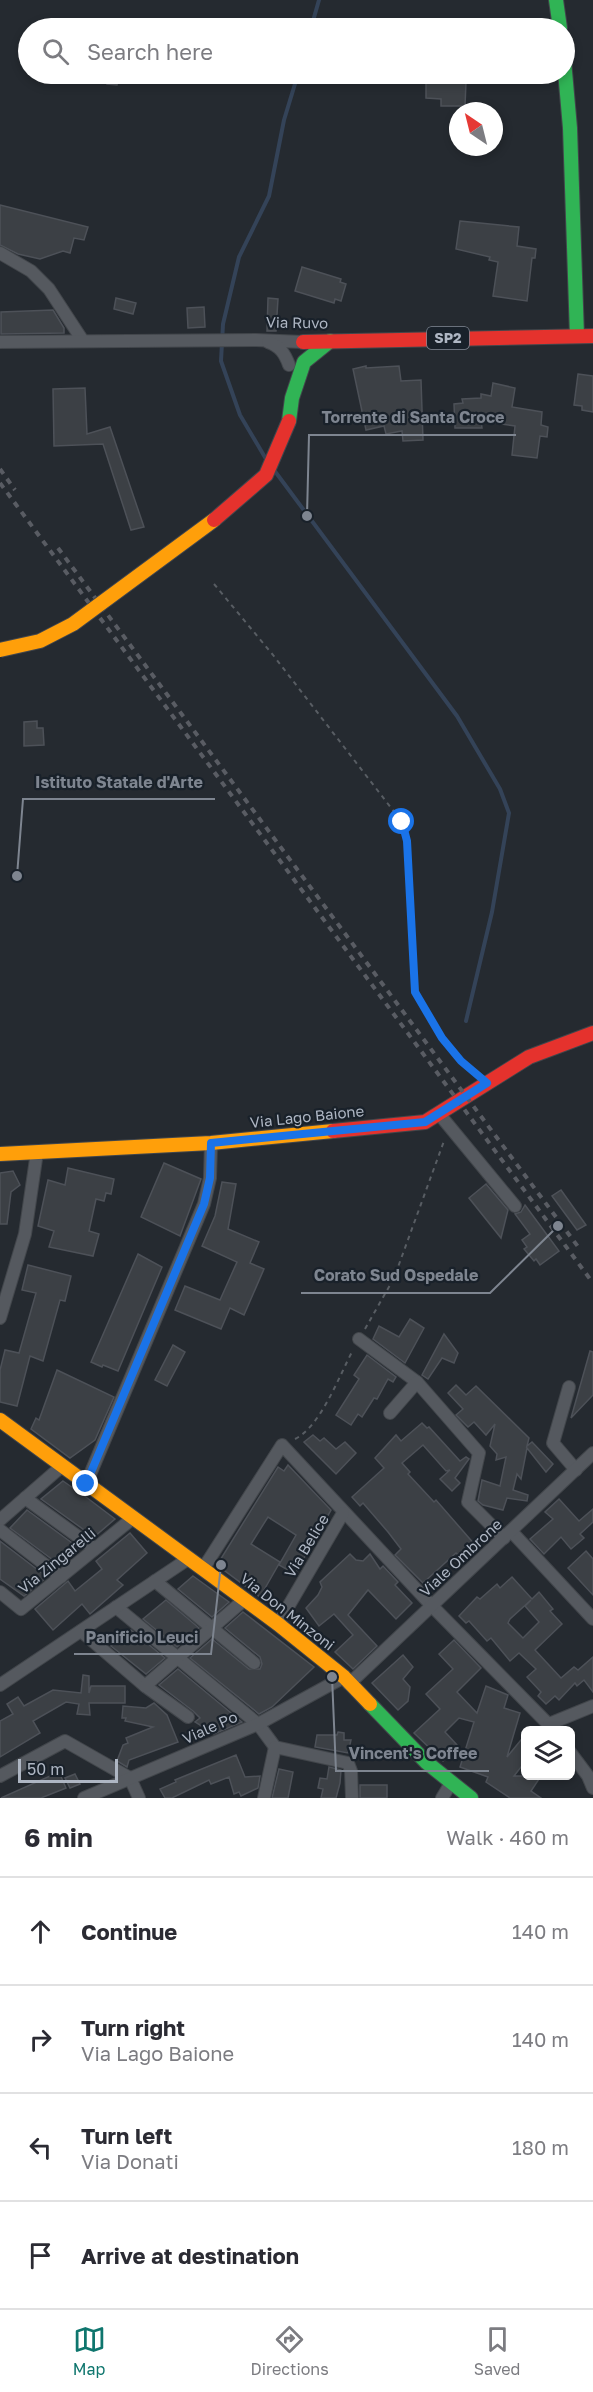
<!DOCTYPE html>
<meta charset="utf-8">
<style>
body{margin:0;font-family:"Golos Text",sans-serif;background:#f2f2f3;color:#2b2b33}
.controls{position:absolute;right:18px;bottom:18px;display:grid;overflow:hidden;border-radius:9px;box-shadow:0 3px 9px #0003}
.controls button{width:54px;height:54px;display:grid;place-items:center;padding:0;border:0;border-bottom:2px solid #e1e1e2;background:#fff;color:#2b2b33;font:30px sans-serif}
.compass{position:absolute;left:449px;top:102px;width:54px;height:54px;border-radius:50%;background:#fff;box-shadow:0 3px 9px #0003;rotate:325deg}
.scale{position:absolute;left:18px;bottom:15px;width:100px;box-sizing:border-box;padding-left:6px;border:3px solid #aeb6c3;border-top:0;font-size:16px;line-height:21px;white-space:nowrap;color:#aeb6c3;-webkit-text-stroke:4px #19212a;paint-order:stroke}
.stop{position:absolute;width:18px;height:18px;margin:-14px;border:4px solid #1a73e8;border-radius:50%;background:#fff}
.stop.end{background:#1a73e8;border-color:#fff;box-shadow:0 2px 6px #0008}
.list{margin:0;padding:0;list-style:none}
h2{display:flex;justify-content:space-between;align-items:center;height:78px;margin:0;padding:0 24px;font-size:26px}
h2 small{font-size:20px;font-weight:400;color:#7c7c81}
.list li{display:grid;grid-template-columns:39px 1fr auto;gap:18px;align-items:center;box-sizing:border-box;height:108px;padding:0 24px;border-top:2px solid #e1e1e2}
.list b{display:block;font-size:22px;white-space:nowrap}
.list p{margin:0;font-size:20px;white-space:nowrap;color:#7c7c81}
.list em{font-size:20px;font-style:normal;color:#7c7c81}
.icon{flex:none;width:33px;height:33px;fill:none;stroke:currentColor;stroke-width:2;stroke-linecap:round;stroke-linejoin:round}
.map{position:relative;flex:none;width:593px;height:1798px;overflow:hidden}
.search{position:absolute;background:#fff;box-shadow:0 3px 9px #0003;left:18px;right:18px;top:18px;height:66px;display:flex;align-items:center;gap:15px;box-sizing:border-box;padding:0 21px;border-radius:33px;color:#7c7c81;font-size:22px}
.sheet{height:510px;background:#fff}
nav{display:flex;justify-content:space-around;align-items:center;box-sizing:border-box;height:84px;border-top:2px solid #e1e1e2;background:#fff;font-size:16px;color:#7c7c81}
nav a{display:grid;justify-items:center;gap:3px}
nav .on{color:#0f766e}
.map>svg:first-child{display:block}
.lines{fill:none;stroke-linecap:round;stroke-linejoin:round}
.stream{stroke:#344358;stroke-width:4}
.building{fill:#3c4045;stroke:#4d5158;stroke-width:1.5;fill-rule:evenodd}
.street-casing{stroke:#42464b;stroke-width:14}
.fast-casing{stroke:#42464b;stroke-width:16}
.slow-casing{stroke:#42464b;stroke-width:16}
.jam-casing{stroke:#42464b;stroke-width:16}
.path{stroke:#585d63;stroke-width:2;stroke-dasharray:4.5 4.5;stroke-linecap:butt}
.street{stroke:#55595f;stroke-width:12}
.fast{stroke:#30b455;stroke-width:14}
.slow{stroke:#ff9f0a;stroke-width:14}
.jam{stroke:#e5322d;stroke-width:14}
.rail{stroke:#595c63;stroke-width:4;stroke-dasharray:6 6;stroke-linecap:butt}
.slow-bridge-casing{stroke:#42464d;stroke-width:16;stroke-linecap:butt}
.jam-bridge-casing{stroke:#42464d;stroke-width:16;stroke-linecap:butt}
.slow-bridge{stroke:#ff9f0a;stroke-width:14}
.jam-bridge{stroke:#e5322d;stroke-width:14}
.route{stroke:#1a73e8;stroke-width:8}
.labels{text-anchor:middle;stroke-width:4.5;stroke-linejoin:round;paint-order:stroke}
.shield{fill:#19212a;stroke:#818995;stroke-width:1.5}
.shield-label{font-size:14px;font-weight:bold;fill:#aeb6c3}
.street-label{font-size:15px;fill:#aeb6c3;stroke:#19212a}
.leader{fill:none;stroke:#7e8590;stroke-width:2}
.callout-dot{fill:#7e8590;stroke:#19212a;stroke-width:2}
.callout-label{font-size:16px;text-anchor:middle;font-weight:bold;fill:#7e8590;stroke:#19212a;stroke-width:4.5;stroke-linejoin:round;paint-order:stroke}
</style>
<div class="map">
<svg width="593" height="1798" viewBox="0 0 593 1798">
<rect width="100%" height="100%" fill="#252a30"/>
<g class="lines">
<!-- stream -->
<g class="stream">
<polyline points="311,28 319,0"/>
<polyline points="266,459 240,415 221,361 223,324 239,257 269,196 284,120 298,74"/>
<polyline points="274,470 457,716 500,789 509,813 492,912 466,1021"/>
</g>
</g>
<!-- building -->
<g class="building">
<polygon points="108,74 119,74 117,85 107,84"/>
<polygon points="426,80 466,82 465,106 441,106 441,99 426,98"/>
<polygon points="0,205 88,227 84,240 74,238 70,253 63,251 40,259 18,254 0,245"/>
<polygon points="460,221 519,227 517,246 536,249 535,258 532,258 527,301 493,296 498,262 489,260 490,257 456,249"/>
<polygon points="302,267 341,279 340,282 346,284 341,301 335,299 334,303 295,291"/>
<polygon points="116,298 136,303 133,314 114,309"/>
<polygon points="268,298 278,299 276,331 267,331"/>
<polygon points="204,307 205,327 188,328 187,308"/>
<polygon points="53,310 64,328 64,333 1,334 1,312"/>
<polygon points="366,366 366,368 399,366 401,381 421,380 423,440 403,441 402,431 386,434 384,426 366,430 353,369"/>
<polygon points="578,374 593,376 593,412 582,410 582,406 574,405"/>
<polygon points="493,383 515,388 512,407 542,412 541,425 548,427 547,437 540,436 537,458 512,455 515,426 481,421 482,428 455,428 454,404 463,403 462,399 481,398 481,394 491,396"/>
<polygon points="85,388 87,434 110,427 144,527 131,530 103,444 54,446 53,389"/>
<polygon points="37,721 37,728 43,728 44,745 24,746 24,722"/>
<polygon points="164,1163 201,1179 180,1236 141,1217"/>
<polygon points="68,1168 114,1179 111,1194 106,1193 104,1201 96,1199 89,1231 99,1234 93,1256 49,1247 54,1231 38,1226 48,1180 65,1185"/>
<polygon points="13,1171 20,1185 11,1192 7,1224 0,1224 0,1173"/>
<polygon points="222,1182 236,1184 228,1229 259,1242 250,1263 264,1269 244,1315 230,1308 221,1329 175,1310 185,1286 220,1300 237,1262 202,1246 215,1216"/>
<polygon points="486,1184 508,1210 501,1238 469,1198"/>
<polygon points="561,1190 586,1225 577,1230 552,1196"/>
<polygon points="525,1205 559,1251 540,1265 536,1259 534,1261 524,1249 527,1247 522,1240 530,1234 515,1214 521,1212"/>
<polygon points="138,1254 162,1267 118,1371 103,1365 102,1367 91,1362"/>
<polygon points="28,1265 71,1276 65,1301 60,1300 43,1361 30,1356 17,1406 0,1402 0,1370 5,1350 19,1353 36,1293 22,1290"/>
<polygon points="410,1319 424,1328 405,1363 373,1339 379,1326 399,1337"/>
<polygon points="444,1334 458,1353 454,1363 442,1358 428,1379 422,1375"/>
<polygon points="173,1345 185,1352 167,1386 155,1380"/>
<polygon points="590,1351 593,1352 593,1395 571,1418"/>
<polygon points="367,1355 396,1377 393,1382 388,1379 377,1399 374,1398 362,1417 358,1414 351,1425 336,1415 359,1379 354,1375"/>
<polygon points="57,1370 114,1397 95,1440 70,1458 31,1429 36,1418 39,1420"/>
<polygon points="456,1385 466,1395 476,1386 529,1438 527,1446 532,1442 553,1464 546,1472 527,1448 521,1479 517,1474 513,1490 528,1495 527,1501 507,1498 503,1510 483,1505 478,1501 482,1480 500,1486 506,1457 496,1460 497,1454 490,1446 495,1424 486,1435 474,1422 468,1427 456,1415 463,1409 448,1393"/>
<polygon points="422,1423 427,1428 429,1427 460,1461 466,1457 469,1459 455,1478 460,1483 452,1491 440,1479 450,1470 446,1471 423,1445 402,1463 410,1472 408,1474 434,1502 436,1500 476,1546 463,1560 456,1553 423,1583 395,1555 401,1549 388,1532 363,1503 360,1506 352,1497 384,1468 375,1458 396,1435 401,1441"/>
<polygon points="313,1435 320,1441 324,1438 336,1449 345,1442 356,1453 336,1474 304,1442"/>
<polygon points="288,1465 331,1510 295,1574 279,1565 296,1535 268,1517 251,1544 280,1562 260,1597 217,1565 278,1467 284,1471"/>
<polygon points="63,1481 86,1497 115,1519 94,1537 41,1499"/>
<polygon points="559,1499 579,1521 593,1509 593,1522 580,1534 584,1538 571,1549 561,1537 544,1554 530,1539 553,1519 545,1512"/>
<polygon points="27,1510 79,1548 61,1566 10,1528"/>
<polygon points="130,1533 147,1553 117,1580 123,1585 90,1614 82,1604 53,1630 35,1609 68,1581 75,1591 102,1569 96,1561"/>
<polygon points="0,1541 47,1577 24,1596 0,1579"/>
<polygon points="586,1551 593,1559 593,1595 568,1568"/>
<polygon points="350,1554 356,1560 363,1561 370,1554 380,1569 383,1566 398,1582 395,1585 412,1603 396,1619 368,1590 348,1615 377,1646 353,1669 335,1652 353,1635 334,1614 319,1626 306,1608 318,1595 322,1587 320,1582"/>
<polygon points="193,1576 229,1602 212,1617 178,1589"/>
<path d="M512 1577 532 1599 539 1592 553 1609 550 1611 562 1624 535 1650 561 1678 574 1667 578 1670 593 1657V1692L584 1680 577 1686 575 1683 559 1700 555 1696 546 1704 538 1696 541 1692 527 1677 536 1669 519 1653 510 1661 491 1638 487 1641 469 1621 466 1623 459 1616 477 1597 480 1599 497 1584 500 1588ZM531 1600 525 1606 539 1622 523 1638 508 1623 510 1619Z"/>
<polygon points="166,1600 199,1628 177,1647 143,1619"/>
<polygon points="243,1612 314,1667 272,1707 259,1714 190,1658 212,1639 249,1669 260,1669 262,1664 260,1657 225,1628"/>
<polygon points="131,1630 165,1658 146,1674 111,1646"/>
<polygon points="454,1640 481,1668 457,1692 477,1713 486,1686 508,1695 504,1708 520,1713 507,1757 525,1735 525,1762 514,1776 541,1776 531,1791 541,1798 510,1798 486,1782 488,1777 460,1767 474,1722 459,1718 445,1732 458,1746 443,1761 414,1733 440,1709 426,1694 453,1669 439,1654"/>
<polygon points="403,1655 413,1667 403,1679 410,1687 408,1701 398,1710 372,1683"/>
<polygon points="178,1669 242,1722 214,1734 195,1722 200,1718 193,1711 159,1685"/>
<polygon points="83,1675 89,1676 89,1693 91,1686 125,1686 125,1703 89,1703 90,1715 77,1714 79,1704 66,1702 33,1721 40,1733 0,1757 0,1721 13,1714 7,1704 18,1697 24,1706 53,1690 81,1693"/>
<polygon points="154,1703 167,1715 178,1742 129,1760 127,1767 117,1761 123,1745 128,1743 126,1738 153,1727 125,1721 126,1718 122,1718 123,1706 146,1708"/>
<polygon points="338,1732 344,1733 344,1740 351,1740 348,1753 315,1747 317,1735 337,1735"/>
<polygon points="236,1755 245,1777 260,1776 258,1788 241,1796 239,1792 234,1794 229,1777 211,1784 209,1780 172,1798 165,1798 160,1789 176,1782 175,1780"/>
<polygon points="329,1767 341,1770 340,1783 336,1798 321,1798 323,1789 318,1788 320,1778 327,1779"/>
<polygon points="279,1769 293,1772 288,1798 272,1798"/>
<polygon points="59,1772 66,1788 41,1798 1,1798"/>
<polygon points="75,1774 80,1784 70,1788 65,1778"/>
<rect x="360" y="1785" width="27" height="13"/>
</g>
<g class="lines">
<defs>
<g id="street">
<polyline points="0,253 31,271 49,289 83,341"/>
<polyline points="0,342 256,340 303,342"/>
<path d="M268 342C280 346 285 354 289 365"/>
<polyline points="440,1115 515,1206"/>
<polyline points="0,1318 25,1234 37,1152"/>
<polyline points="359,1339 417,1382 479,1453 468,1502 504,1538"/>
<polyline points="569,1387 553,1443 576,1470"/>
<polyline points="390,1413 417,1382"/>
<polyline points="86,1484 204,1204 210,1178 211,1143"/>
<polyline points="25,1498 95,1549"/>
<polyline points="0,1520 62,1466"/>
<polyline points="0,1530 61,1577"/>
<polyline points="511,1531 593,1619"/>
<polyline points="203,1569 282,1445 432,1606 554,1730"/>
<polyline points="155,1581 254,1663"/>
<polyline points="0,1592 21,1609 133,1518"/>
<polyline points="116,1607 258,1724 275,1747 348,1763 351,1771 352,1798"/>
<polyline points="278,1624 343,1513"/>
<polyline points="81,1631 145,1686 188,1717"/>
<polyline points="349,1684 593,1453"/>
<polyline points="0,1685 188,1559"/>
<polyline points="145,1686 244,1600"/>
<polyline points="549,1724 593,1706"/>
<polyline points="570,1752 588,1776 593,1788"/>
<polyline points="0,1776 65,1741 130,1778 139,1798"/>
<polyline points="84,1798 258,1724 344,1677"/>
<polyline points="264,1798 275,1747"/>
<polyline points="442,1798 451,1783"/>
</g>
<g id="fast">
<polyline points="556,0 560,28"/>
<polyline points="564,60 570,128 577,336"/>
<polyline points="289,421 292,398 304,362 330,341"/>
<polyline points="370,1704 426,1762 471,1798"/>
</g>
<g id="slow">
<polyline points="0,1154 211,1143 333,1131"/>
<polyline points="0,1420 278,1624 344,1677 370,1704"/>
</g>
<g id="jam">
<polyline points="303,342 593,336"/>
<polyline points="333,1131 425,1122 529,1057 593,1033"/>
</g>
</defs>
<!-- street casing -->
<use href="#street" class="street-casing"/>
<!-- fast casing -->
<use href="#fast" class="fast-casing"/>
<!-- slow casing -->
<use href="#slow" class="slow-casing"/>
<!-- jam casing -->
<use href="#jam" class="jam-casing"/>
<!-- path -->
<g class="path">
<polyline points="214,584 273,655 402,822 407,841 415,992 442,1038 476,1073"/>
<polyline points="365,1329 394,1278 444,1141"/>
<path d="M295 1439C321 1426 339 1376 353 1350"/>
</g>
<!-- street -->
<use href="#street" class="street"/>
<!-- fast -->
<use href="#fast" class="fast"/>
<!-- slow -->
<use href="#slow" class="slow"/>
<!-- jam -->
<use href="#jam" class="jam"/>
<!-- rail -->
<g class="rail">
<polyline points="0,469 15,490"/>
<polyline points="0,483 593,1283"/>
<polyline points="58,548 579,1248"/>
</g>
<defs>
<polyline id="slow-bridge" points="0,650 40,641 73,624 214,520"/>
<polyline id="jam-bridge" points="214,520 266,475 289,421"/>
</defs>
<!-- slow-bridge casing -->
<use href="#slow-bridge" class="slow-bridge-casing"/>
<!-- jam-bridge casing -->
<use href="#jam-bridge" class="jam-bridge-casing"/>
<!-- slow-bridge -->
<use href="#slow-bridge" class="slow-bridge"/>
<!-- jam-bridge -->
<use href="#jam-bridge" class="jam-bridge"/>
</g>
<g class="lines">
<!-- route -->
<polyline class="route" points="86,1484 204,1204 210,1178 211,1143 425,1122 487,1083 461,1061 442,1038 415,992 407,841 402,822"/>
</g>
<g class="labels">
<!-- shield labels -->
<rect class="shield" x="427" y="327" width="42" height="22" rx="4.5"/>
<g class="shield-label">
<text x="448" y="343">SP2</text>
</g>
<!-- street labels -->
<g class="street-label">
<text transform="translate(297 323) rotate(1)" y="5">Via Ruvo</text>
<text transform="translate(307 1117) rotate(-6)" y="5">Via Lago Baione</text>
<text transform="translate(307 1546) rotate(-59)" y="5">Via Belice</text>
<text transform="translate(461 1558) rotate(-43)" y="5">Viale Ombrone</text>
<text transform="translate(57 1561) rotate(-39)" y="5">Via Zingarelli</text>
<text transform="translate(287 1612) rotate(38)" y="5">Via Don Minzoni</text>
<text transform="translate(210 1728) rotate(-24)" y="5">Viale Po</text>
</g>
</g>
<!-- callouts -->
<path class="leader" d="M307 516L309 435H516M17 876L23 799H215M558 1226L490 1293H301M221 1565L211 1654H74M332 1677L336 1771H489"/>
<g class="callout-dot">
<circle cx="307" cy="516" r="6"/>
<circle cx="17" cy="876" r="6"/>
<circle cx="558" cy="1226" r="6"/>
<circle cx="221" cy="1565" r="6"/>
<circle cx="332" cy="1677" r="6"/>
</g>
<g class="callout-label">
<text x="413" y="423">Torrente di Santa Croce</text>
<text x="119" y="788">Istituto Statale d'Arte</text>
<text x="396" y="1281">Corato Sud Ospedale</text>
<text x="142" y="1643">Panificio Leuci</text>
<text x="413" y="1759">Vincent's Coffee</text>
</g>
</svg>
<div class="controls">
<button><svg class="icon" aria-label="layers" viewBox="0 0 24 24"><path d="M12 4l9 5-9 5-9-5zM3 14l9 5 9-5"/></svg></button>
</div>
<svg class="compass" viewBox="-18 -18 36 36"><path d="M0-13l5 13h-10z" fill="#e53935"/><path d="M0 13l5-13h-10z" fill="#7c7c81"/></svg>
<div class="scale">50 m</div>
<div class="stop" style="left:402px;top:822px"></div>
<div class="stop end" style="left:86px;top:1484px"></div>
<div class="search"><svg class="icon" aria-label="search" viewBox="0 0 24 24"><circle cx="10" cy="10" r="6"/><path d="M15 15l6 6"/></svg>Search here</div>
</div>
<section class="sheet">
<h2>6 min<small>Walk · 460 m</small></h2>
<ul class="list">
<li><svg class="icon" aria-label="ahead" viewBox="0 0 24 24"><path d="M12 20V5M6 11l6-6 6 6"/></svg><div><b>Continue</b></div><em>140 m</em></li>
<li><svg class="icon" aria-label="right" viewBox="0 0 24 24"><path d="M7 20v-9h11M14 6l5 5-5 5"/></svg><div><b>Turn right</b><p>Via Lago Baione</p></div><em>140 m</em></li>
<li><svg class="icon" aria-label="left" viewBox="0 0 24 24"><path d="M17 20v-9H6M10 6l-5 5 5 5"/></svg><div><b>Turn left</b><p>Via Donati</p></div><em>180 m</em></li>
<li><svg class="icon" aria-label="arrive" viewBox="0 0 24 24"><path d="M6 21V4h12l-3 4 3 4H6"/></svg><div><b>Arrive at destination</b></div></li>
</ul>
</section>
<nav>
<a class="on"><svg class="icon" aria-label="map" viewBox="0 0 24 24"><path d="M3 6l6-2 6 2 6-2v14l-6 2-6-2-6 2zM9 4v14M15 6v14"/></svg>Map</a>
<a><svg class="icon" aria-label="directions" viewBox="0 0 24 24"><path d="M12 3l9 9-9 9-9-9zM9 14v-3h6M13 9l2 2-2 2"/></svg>Directions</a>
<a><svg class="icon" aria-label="saved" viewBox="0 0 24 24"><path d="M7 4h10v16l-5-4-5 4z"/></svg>Saved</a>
</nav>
